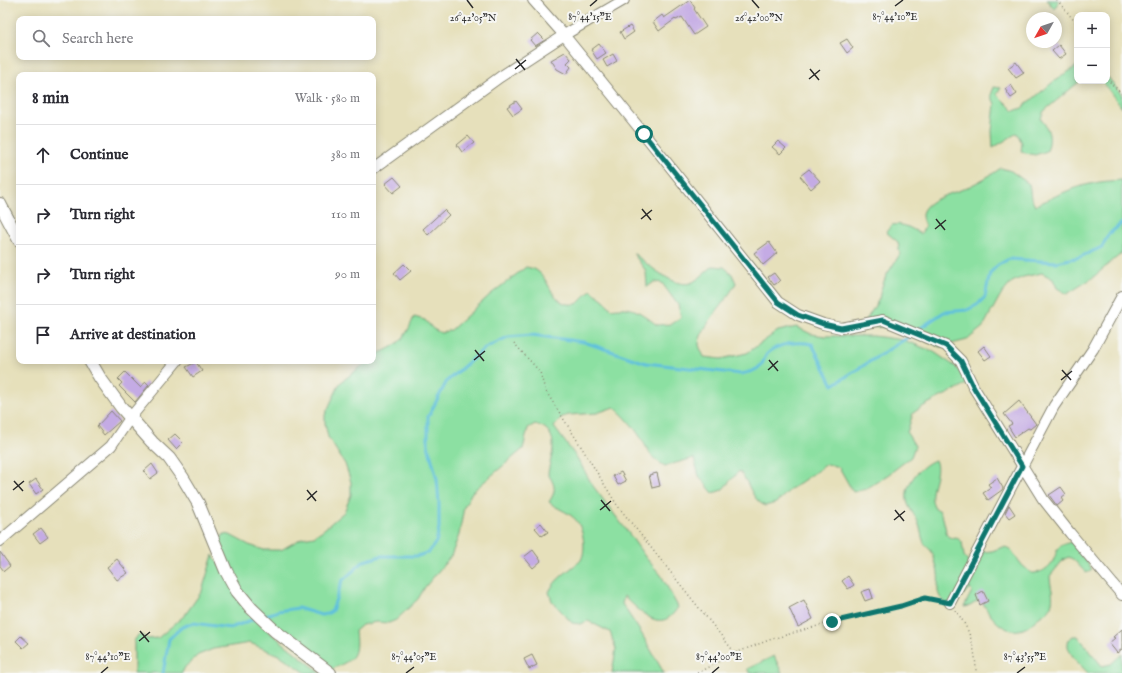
<!DOCTYPE html>
<meta charset="utf-8">
<style>
body{margin:0;font-family:"IM FELL English",serif;background:#f7f7f7;color:#2b2b33}
.controls{position:absolute;right:12px;top:12px;display:grid;overflow:hidden;border-radius:8px;box-shadow:0 2px 10px #0003}
.controls button{width:36px;height:36px;display:grid;place-items:center;padding:0;border:0;border-bottom:1px solid #e1e1e2;background:#fff;color:#2b2b33;font:20px sans-serif}
.compass{position:absolute;left:1026px;top:12px;width:36px;height:36px;border-radius:50%;background:#fff;box-shadow:0 2px 10px #0003;rotate:230deg}
.stop{position:absolute;width:12px;height:12px;margin:-9px;border:3px solid #0f766e;border-radius:50%;background:#fff}
.stop.end{background:#0f766e;border-color:#fff;box-shadow:0 1px 4px #0008}
.list{margin:0;padding:0;list-style:none}
h2{display:flex;justify-content:space-between;align-items:center;height:52px;margin:0;padding:0 16px;font-size:17px}
h2 small{font-size:13px;font-weight:400;color:#7c7c81}
.list li{display:grid;grid-template-columns:26px 1fr auto;gap:12px;align-items:center;box-sizing:border-box;height:60px;padding:0 16px;border-top:1px solid #e1e1e2}
.list b{display:block;font-size:15px;white-space:nowrap}
.list em{font-size:13px;font-style:normal;color:#7c7c81}
.icon{flex:none;width:22px;height:22px;fill:none;stroke:currentColor;stroke-width:2;stroke-linecap:round;stroke-linejoin:round}
.map{position:relative;flex:none;width:1122px;height:673px;overflow:hidden}
.search{position:absolute;background:#fff;box-shadow:0 2px 10px #0003;left:16px;top:16px;width:360px;height:44px;display:flex;align-items:center;gap:10px;box-sizing:border-box;padding:0 14px;border-radius:8px;color:#7c7c81;font-size:15px}
.panel{position:absolute;background:#fff;box-shadow:0 2px 10px #0003;left:16px;top:72px;width:360px;height:292px;border-radius:8px}
.map>svg:first-child{display:block}
.green{fill:#8ce0a2;stroke:#5c8666}
.lines{fill:none;stroke-linecap:round;stroke-linejoin:round}
.stream{stroke:#5fc0dd;stroke-width:3}
.building{fill:#c4abe4}
.minor-casing{stroke:#888673;stroke-width:12}
.tertiary-casing{stroke:#888673;stroke-width:14}
.path{stroke:#888673;stroke-width:1.5;stroke-dasharray:1 3;stroke-linecap:butt}
.minor{stroke:#fff;stroke-width:10}
.tertiary{stroke:#fff;stroke-width:12}
.route{stroke:#0f766e;stroke-width:5}
.ticks{fill:none;stroke:#2b2b2b;stroke-width:1.5}
.ticks-label{font-size:10px;text-anchor:middle;fill:#2b2b2b;stroke:#f6f6f2;stroke-width:4;stroke-linejoin:round;paint-order:stroke}
</style>
<div class="map">
<svg width="1122" height="673" viewBox="0 0 1122 673">
<rect width="100%" height="100%" fill="#f6f6f2"/>
<filter id="ink" filterUnits="userSpaceOnUse"><feTurbulence type="fractalNoise" baseFrequency=".025" numOctaves="2"/><feDisplacementMap in="SourceGraphic" scale="8" xChannelSelector="R" yChannelSelector="G"/><feConvolveMatrix kernelMatrix="1 2 1 2 8 2 1 2 1" color-interpolation-filters="sRGB"/></filter>
<filter id="wash" filterUnits="userSpaceOnUse"><feTurbulence type="fractalNoise" baseFrequency=".012" numOctaves="4" result="noise"/><feDisplacementMap in="SourceGraphic" scale="16" xChannelSelector="R" yChannelSelector="G"/><feGaussianBlur stdDeviation="0.9" result="paint"/><feColorMatrix in="noise" values="0 0 0 0 0 0 0 0 0 0 0 0 0 0 0 0 0 1.4 0 .05"/><feComposite in="paint" operator="in"/></filter>
<g filter="url(#wash)">
<rect width="100%" height="100%" fill="#e6e0bb"/>
<!-- green -->
<g class="green">
<polygon points="1047,0 1058,0 1059,1 1054,9"/>
<path d="M1077 66V81H1080L1044 111 1041 118C1049 131 1052 136 1047 151L1035 155 1021 152 1022 143 1017 133 993 148 992 131 995 104 991 95 994 87 1001 88 997 94 1014 111 1022 108 1053 82Z"/>
<polygon points="1107,76 1122,95 1122,108 1102,81 1107,81"/>
<path d="M1001 168 1011 171 1029 184 1031 198 1035 206C1053 197 1071 188 1090 184 1101 181 1112 181 1122 180V253L1091 279 1067 294 1057 288 1053 279 1042 273 1023 277 1012 282 1000 296 983 327 967 340 940 347 897 327H862L879 299 881 289 886 276 900 254 898 242 886 232 892 225C903 223 911 228 921 234L925 226C923 220 920 215 924 209 931 198 954 193 966 188 978 182 990 176 1001 168Z"/>
<path d="M633 253C647 263 676 291 693 282 700 278 707 271 713 266L724 267 732 274 736 283C728 299 698 330 699 345 700 349 703 354 704 357L721 359 747 353 778 331 797 327 811 334 825 336H873L904 340 934 352 956 367 968 383C950 394 931 400 913 413L907 433 915 446 911 457 889 474 866 489 853 492 839 467 827 464 791 489 776 503 765 506C749 497 751 483 739 471L722 490 713 493 699 476 694 458 665 466C648 456 650 453 641 438 634 427 624 415 614 407L597 413 569 415 562 417 554 427 577 458 593 486 627 531 646 558 661 575 678 607C661 636 640 611 624 596L622 604 640 631 664 673H612L616 649 610 632 588 621 580 624 572 623 552 601 549 592C554 581 564 574 574 566 576 564 580 562 581 560 587 549 583 527 575 519 567 511 557 509 549 502 557 490 555 485 548 474 549 460 560 442 546 429 544 427 538 425 535 424L528 428 523 449 472 492 464 507 459 535 451 556 425 587 418 599 396 620 389 623 376 622 362 625 355 631C358 659 353 659 330 670L274 631 235 582 219 544 221 538 224 534 230 535 249 545 264 550H281L302 538 314 536 323 530 344 512 351 495V482L345 464 328 437 325 423V415L340 383 368 361H373V357C377 353 383 352 388 349 404 341 407 333 414 317L425 320 433 329 441 333 451 330 491 294 526 267C529 268 533 268 536 270 548 277 550 297 564 303 567 305 573 304 577 304L591 290 605 301 611 309C634 305 639 312 657 325L671 324 681 317 678 305 662 283 654 282 647 287 646 271Z"/>
<path d="M935 460C942 475 925 492 935 509L939 510 943 518 947 535 952 538 956 537 962 542 964 556 969 562 982 552 992 551 1003 547 1009 548 1022 565 1031 573C1040 574 1050 568 1054 559 1056 555 1056 551 1059 547 1062 545 1067 543 1071 542L1092 569 1086 573 1074 560 1069 557 1064 559 1050 576C1050 587 1055 595 1051 606 1050 611 1042 615 1038 618 1033 622 1029 627 1023 629 1003 636 988 614 981 599L970 606 964 607 972 591 970 588 960 598 946 604C933 592 940 587 938 573 937 567 935 561 933 555 932 550 927 548 924 543 921 536 921 529 918 522 915 515 908 508 907 500 904 484 921 465 935 460Z"/>
<polygon points="213,555 248,611 263,627 321,673 306,673 281,656 250,643 213,649 206,652 198,655 185,667 182,673 134,673 134,641 139,634 148,639 158,638 185,615 202,591"/>
<path d="M1073 636H1078L1081 640 1102 666 1111 664 1122 654V673H1088C1080 664 1058 646 1073 636Z"/>
<polygon points="774,656 782,673 750,673 747,669"/>
</g>
<g class="lines">
<!-- stream -->
<g class="stream">
<polyline points="916,331 944,312 967,310 977,305 985,297 990,273 998,265 1009,259 1056,262 1080,257 1102,247 1108,235 1122,223"/>
<path d="M264 616 278 611 298 608 321 615 327 614 332 611 342 581 364 561 381 556H418L429 552 436 542 439 528V503L437 479 428 445V417L447 381 485 348 508 337 532 335 584 342 646 363 741 374C750 372 758 371 763 362 764 360 765 356 767 354 778 343 798 341 812 344L833 385 910 336"/>
<polyline points="163,673 169,639 182,627 193,623 230,628 257,618"/>
</g>
</g>
<g id="blocks">
<!-- building -->
<g class="building">
<polygon points="690,0 695,8 694,9 706,27 694,35 682,17 676,20 675,19 659,31 653,22 662,15 664,18"/>
<polygon points="630,26 634,32 624,39 620,32"/>
<polygon points="538,33 545,40 535,46 530,40"/>
<polygon points="847,39 853,48 847,53 840,43"/>
<polygon points="599,44 606,53 597,59 591,50"/>
<polygon points="1059,45 1066,54 1059,59 1052,51"/>
<polygon points="565,52 571,59 567,63 571,67 566,74 557,69 551,60"/>
<polygon points="613,54 617,61 607,67 603,60"/>
<polygon points="1016,62 1024,73 1016,78 1008,68"/>
<polygon points="1011,85 1017,94 1011,98 1005,89"/>
<polygon points="516,101 522,109 513,115 507,107"/>
<polygon points="468,136 474,143 462,152 457,145"/>
<polygon points="778,141 786,148 780,154 772,147"/>
<polygon points="809,169 820,181 811,189 800,176"/>
<polygon points="394,177 402,186 393,193 385,184"/>
<polygon points="444,210 449,215 428,235 423,229"/>
<polygon points="769,242 777,253 763,265 754,253"/>
<polygon points="404,264 411,271 400,280 394,273"/>
<polygon points="774,273 780,281 774,285 768,277"/>
<polygon points="984,346 991,356 985,360 978,351"/>
<polygon points="196,362 202,371 193,377 186,367"/>
<polygon points="125,372 140,387 146,382 149,385 135,402 119,386 122,383 118,379"/>
<polygon points="1019,401 1036,424 1030,429 1028,428 1015,437 1008,426 1012,424 1004,414"/>
<polygon points="111,411 120,421 104,435 97,426"/>
<polygon points="175,434 183,442 176,449 168,440"/>
<polygon points="152,464 158,473 150,479 144,471"/>
<polygon points="621,472 626,481 618,485 613,476"/>
<polygon points="657,473 660,486 652,488 649,475"/>
<polygon points="997,478 1003,488 1002,490 988,500 983,493 991,488 988,484"/>
<polygon points="36,479 43,489 36,494 29,484"/>
<polygon points="1061,487 1066,494 1061,498 1063,501 1057,506 1049,495"/>
<polygon points="1009,505 1015,514 1009,518 1005,513"/>
<polygon points="541,523 548,532 542,536 535,528"/>
<polygon points="41,528 48,537 40,543 33,534"/>
<polygon points="533,550 541,561 533,568 524,557"/>
<polygon points="0,552 10,566 4,571 0,566"/>
<polygon points="117,559 128,573 117,580 107,567"/>
<polygon points="848,576 854,585 848,589 842,581"/>
<polygon points="870,589 873,598 865,601 861,592"/>
<polygon points="983,591 988,601 980,605 976,595"/>
<polygon points="804,600 813,619 798,627 789,608"/>
<polygon points="1122,629 1122,649 1117,653 1109,643 1115,638 1113,637"/>
<polygon points="21,636 29,643 23,648 16,641"/>
<polygon points="532,655 537,665 529,669 524,659"/>
</g>
</g>
</g>
<g filter="url(#ink)">
<use href="#blocks" fill-opacity="0" stroke="#888673" stroke-width="1"/>
<g class="lines">
<defs>
<g id="minor">
<polyline points="533,0 564,35 644,134 778,302 798,315 823,324 841,328 883,320 946,346 961,361 974,388 1043,499 1070,533 1122,595"/>
<polyline points="373,169 500,77 564,35 624,0"/>
<polyline points="0,541 111,446 130,418 177,361"/>
<polyline points="950,603 1054,406 1093,349 1122,296"/>
</g>
<g id="tertiary">
<polyline points="0,204 19,240"/>
<polyline points="90,361 100,378 121,407 152,442 169,458 183,478 198,503 226,571 237,591 251,608 275,631 330,673"/>
</g>
</defs>
<!-- minor casing -->
<use href="#minor" class="minor-casing"/>
<!-- tertiary casing -->
<use href="#tertiary" class="tertiary-casing"/>
<!-- path -->
<g class="path">
<polyline points="1057,0 1077,24"/>
<polyline points="1107,79 1122,94"/>
<polyline points="514,343 540,372 545,390 577,440 617,505 735,653"/>
<path d="M955 610C970 628 976 650 976 673"/>
<polyline points="697,673 735,653 772,639 832,622 901,606 925,598 941,601"/>
</g>
<!-- minor -->
<use href="#minor" class="minor"/>
<!-- tertiary -->
<use href="#tertiary" class="tertiary"/>
</g>
</g>
<g class="lines" filter="url(#ink)">
<!-- route -->
<polyline class="route" points="644,134 778,302 798,315 823,324 841,328 883,320 946,346 961,361 974,388 1022,466 950,603 925,598 901,606 832,622"/>
</g>
<!-- ticks -->
<path class="ticks" d="M467 0 473 8M752 0 759 8M590 6 597 0M895 6 903 0M516 59 525 70M515 69 526 60M810 69 819 80M809 79 820 70M642 209 651 220M641 219 652 210M936 219 945 230M935 229 946 220M475 350 484 361M474 360 485 351M769 360 778 371M768 370 778 361M1062 370 1071 380M1061 380 1072 371M14 481 23 491M13 490 24 481M307 490 316 501M307 500 317 491M601 500 610 511M600 510 611 501M895 510 904 521M894 520 905 511M140 631 149 642M139 641 150 632M101 673 108 667M406 673 414 667M712 673 719 667M1017 673 1025 667"/>
<g class="ticks-label">
<text x="895" y="20">87°44'10"E</text>
<text x="590" y="20">87°44'15"E</text>
<text x="473" y="21">26°42'05"N</text>
<text x="759" y="21">26°42'00"N</text>
<text x="108" y="660">87°44'10"E</text>
<text x="414" y="660">87°44'05"E</text>
<text x="719" y="660">87°44'00"E</text>
<text x="1025" y="660">87°43'55"E</text>
</g>
</svg>
<div class="controls">
<button>+</button>
<button>−</button>
</div>
<svg class="compass" viewBox="-18 -18 36 36"><path d="M0-13l5 13h-10z" fill="#e53935"/><path d="M0 13l5-13h-10z" fill="#7c7c81"/></svg>
<div class="stop" style="left:644px;top:134px"></div>
<div class="stop end" style="left:832px;top:622px"></div>
<div class="search"><svg class="icon" aria-label="search" viewBox="0 0 24 24"><circle cx="10" cy="10" r="6"/><path d="M15 15l6 6"/></svg>Search here</div>
<section class="panel">
<h2>8 min<small>Walk · 580 m</small></h2>
<ul class="list">
<li><svg class="icon" aria-label="ahead" viewBox="0 0 24 24"><path d="M12 20V5M6 11l6-6 6 6"/></svg><div><b>Continue</b></div><em>380 m</em></li>
<li><svg class="icon" aria-label="right" viewBox="0 0 24 24"><path d="M7 20v-9h11M14 6l5 5-5 5"/></svg><div><b>Turn right</b></div><em>110 m</em></li>
<li><svg class="icon" aria-label="right" viewBox="0 0 24 24"><path d="M7 20v-9h11M14 6l5 5-5 5"/></svg><div><b>Turn right</b></div><em>90 m</em></li>
<li><svg class="icon" aria-label="arrive" viewBox="0 0 24 24"><path d="M6 21V4h12l-3 4 3 4H6"/></svg><div><b>Arrive at destination</b></div></li>
</ul>
</section>
</div>
